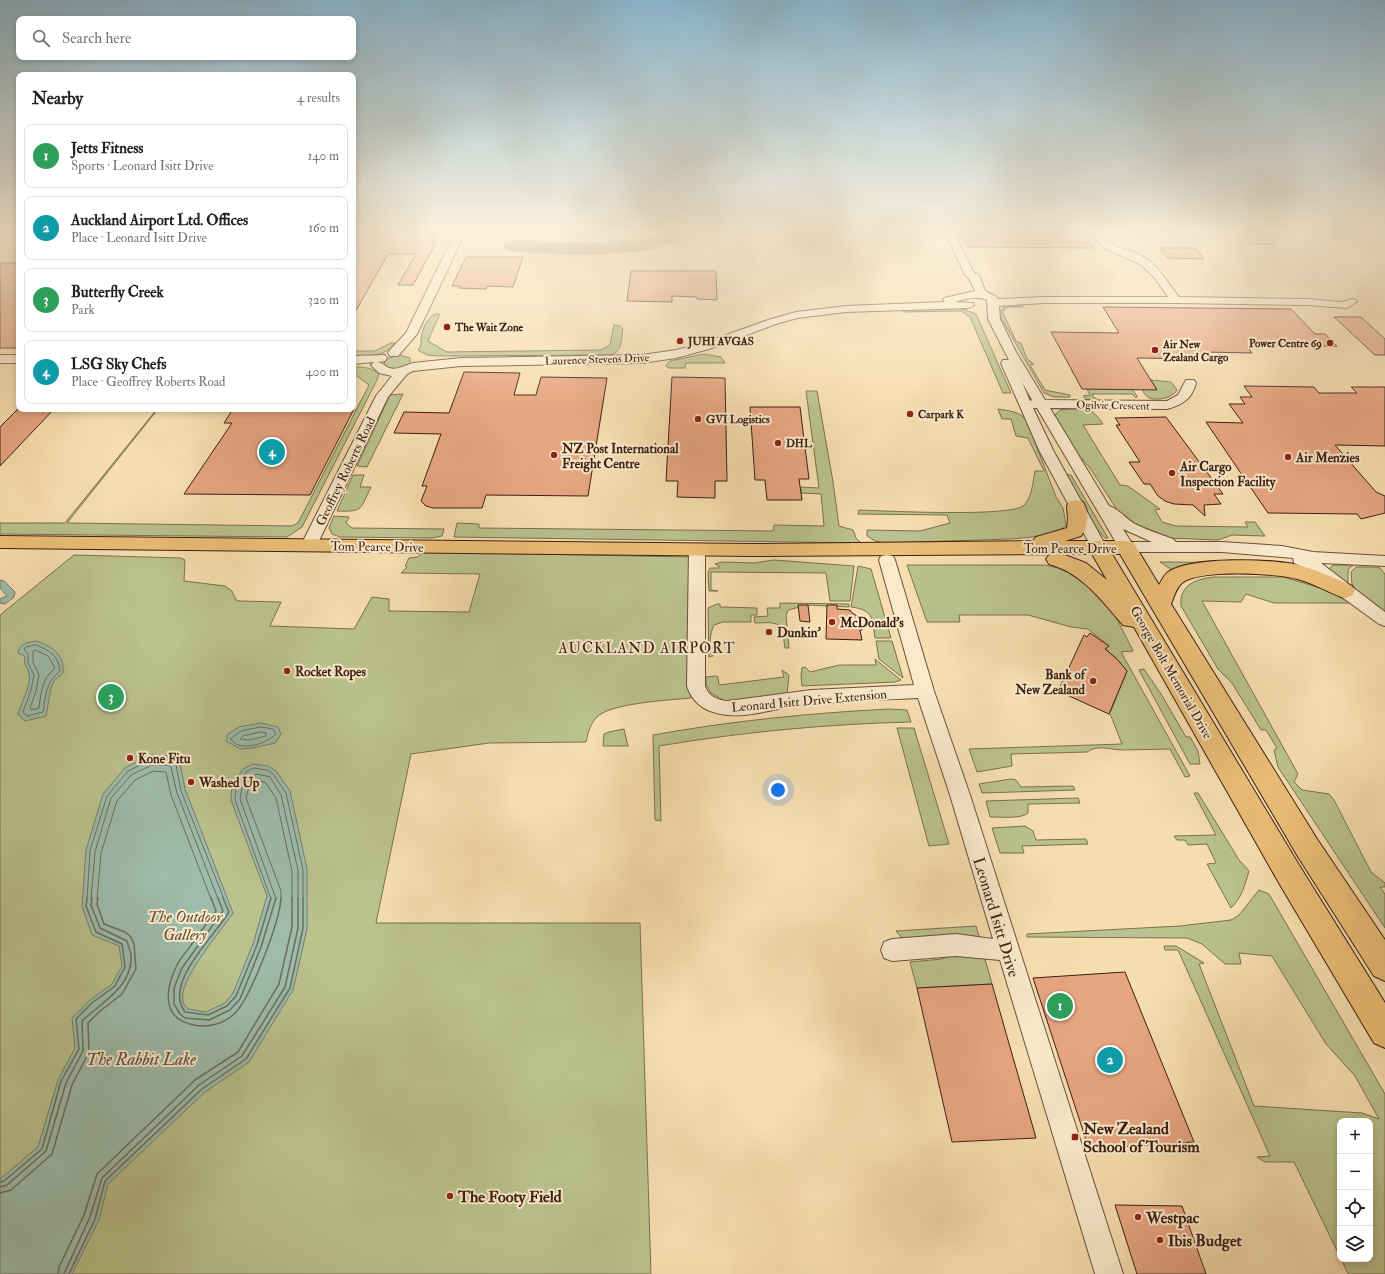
<!DOCTYPE html>
<meta charset="utf-8">
<style>
body{margin:0;font-family:"IM FELL Double Pica",serif;background:#f2f2f2;color:#202124}
.controls{position:absolute;right:12px;bottom:12px;display:grid;overflow:hidden;border-radius:8px;box-shadow:0 2px 6px #0003}
.controls button{width:36px;height:36px;display:grid;place-items:center;padding:0;border:0;border-bottom:1px solid #e0e0e0;background:#fff;color:#202124;font:20px sans-serif}
.you{position:absolute;left:778px;top:790px;width:14px;height:14px;margin:-10px;border:3px solid #fff;border-radius:50%;background:#1a73e8;box-shadow:0 0 0 6px #1a73e833}
.badge{display:grid;place-items:center;width:26px;height:26px;border-radius:50%;background:#8f2418;color:#fff;font-size:13px;font-weight:700}
.pin{position:absolute;translate:-50% -50%;border:2px solid #fff;box-shadow:0 1px 4px #0006}
.list{margin:0;padding:0;list-style:none}
h2{display:flex;justify-content:space-between;align-items:center;height:52px;margin:0;padding:0 16px;font-size:17px}
h2 small{font-size:13px;font-weight:400;color:#757577}
.list li{display:grid;grid-template-columns:26px 1fr auto;gap:12px;align-items:center;box-sizing:border-box;height:64px;margin:0 8px 8px;padding:0 8px;border:1px solid #e0e0e0;border-radius:8px}
.list b{display:block;font-size:15px;white-space:nowrap}
.list p{margin:0;font-size:13px;white-space:nowrap;color:#757577}
.list em{font-size:13px;font-style:normal;color:#757577}
.icon{flex:none;width:22px;height:22px;fill:none;stroke:currentColor;stroke-width:2;stroke-linecap:round;stroke-linejoin:round}
.map{position:relative;flex:none;width:1385px;height:1274px;overflow:hidden}
.search{position:absolute;background:#fff;box-shadow:0 2px 6px #0003;left:16px;top:16px;width:340px;height:44px;display:flex;align-items:center;gap:10px;box-sizing:border-box;padding:0 14px;border-radius:8px;color:#757577;font-size:15px}
.panel{position:absolute;background:#fff;box-shadow:0 2px 6px #0003;left:16px;top:72px;width:340px;height:340px;border-radius:8px}
.map>svg:first-child{display:block}
.green{fill:#bac28d;stroke:#7b704e}
.water{fill:#9dbcab;stroke:#767d6d}
.lines{fill:none;stroke-linecap:round;stroke-linejoin:round}
.shore-far1{stroke:#6c6e5e;stroke-width:1}
.shore{stroke:#6c6e5e;stroke-width:1.5}
.taxiway{fill:#9a7e60;fill-rule:evenodd}
.building{fill:#e7a682;stroke:#3c1f10}
.minor-casing{stroke:#6b4f38;stroke-width:2}
.major-casing{stroke:#3c1f10;stroke-width:2}
.minor{fill:#faeacc;fill-rule:evenodd}
.major{fill:#ecbf78;fill-rule:evenodd}
.poi-dot{fill:#8f2418;stroke:#faeacc;stroke-width:1.5}
.labels{text-anchor:middle;stroke-width:4;stroke-linejoin:round;paint-order:stroke}
.far-poi-label{font-size:11px;font-weight:bold;fill:#3c1f10;stroke:#faeacc;text-anchor:start}
.far-street-label{font-size:11px;fill:#3c1f10;stroke:#faeacc}
.poi-label{font-size:13px;font-weight:bold;fill:#3c1f10;stroke:#faeacc;text-anchor:start}
.street-label{font-size:13px;fill:#3c1f10;stroke:#faeacc}
.quarter-label{font-size:15px;letter-spacing:1px;fill:#3c1f10;stroke:#faeacc}
.near-park-label{font-size:16px;font-style:italic;fill:#625036;stroke:#faeacc}
.near-street-label{font-size:16px;fill:#3c1f10;stroke:#faeacc}
.near-poi-label{font-size:16px;font-weight:bold;fill:#3c1f10;stroke:#faeacc;text-anchor:start}
.near-water-label{font-size:17px;font-style:italic;fill:#594e3e;stroke:#faeacc}
</style>
<div class="map">
<svg width="1385" height="1274" viewBox="0 0 1385 1274">
<rect width="100%" height="100%" fill="#f7deb0"/>
<filter id="stains"><feTurbulence type="fractalNoise" baseFrequency=".005" numOctaves="4"/><feColorMatrix values="0 0 0 0 .2 0 0 0 0 .09 0 0 0 0 .02 0 0 0 .5 -.17"/></filter>
<radialGradient id="worn" r=".72"><stop offset=".6" stop-color="#630" stop-opacity="0"/><stop offset="1" stop-color="#630" stop-opacity=".3"/></radialGradient>
<!-- green -->
<g class="green">
<polygon points="1006,305 1022,305 1023,307 1008,307 1004,309 1003,313 1016,341 1021,343 1027,359 1034,364 1030,365 1045,390 1070,395 1070,397 1054,397 1044,393 1000,316 1001,310"/>
<polygon points="951,307 966,310 976,314 1011,393 1003,393 970,317 961,311 904,312 901,309"/>
<path d="M435 314H440L428 341 447 352 601 350 610 345 614 325 620 326 623 329C621 339 623 352 610 355L438 356 427 355 418 350 421 345C420 335 425 319 435 314Z"/>
<path d="M391 343H395C386 357 368 356 353 356V351H375Z"/>
<polygon points="704,354 721,357 725,363 686,363 685,368 668,368 666,365 670,361"/>
<path d="M400 355 410 358V363C403 370 394 370 385 366L384 364C386 357 394 356 400 355Z"/>
<path d="M353 367C363 367 371 367 379 374L377 380 302 527 287 537 0 534V523H65L157 409H158L67 523 292 526 298 523 369 385 353 373Z"/>
<path d="M1151 380 1171 382 1177 390C1173 398 1155 402 1148 397 1145 395 1143 392 1142 389H1157Z"/>
<polygon points="1087,389 1132,389 1137,396 1136,398 1132,394 1092,394 1094,398 1096,398 1097,400 1088,400 1083,396 1090,395"/>
<polygon points="806,391 817,391 833,482 839,526 853,530 856,538 861,543 454,537 457,523 479,524 479,528 773,531 774,525 824,526 821,494 801,493 801,487 819,488"/>
<polygon points="403,394 367,467 357,466 390,395"/>
<path d="M998 409C1009 411 1020 411 1027 421L1056 497 1063 508 1066 525C1058 536 1023 538 1009 539L885 543 875 541 867 536V530L920 531 950 523 947 515 858 514 859 510C885 511 1009 517 1023 506 1032 499 1033 481 1035 471H1044L1028 438 1016 436 1011 419H1002Z"/>
<path d="M1068 409C1088 409 1091 407 1103 424L1083 425 1120 485 1128 486 1160 509 1155 510 1162 522 1176 526 1248 527 1245 522H1255L1265 536 1232 535 1218 540 1168 538 1123 519 1090 468 1077 453 1056 421 1055 415 1060 410Z"/>
<polygon points="1065,474 1071,475 1108,538 1105,538 1096,528"/>
<path d="M353 475H364L360 487H371C360 509 364 512 337 511Z"/>
<polygon points="334,516 349,517 346,523 352,528 444,529 442,536 432,538 340,537 332,534 329,528"/>
<path d="M422 552 690 557 691 698C671 700 610 703 597 717 590 724 588 733 586 742L489 743 411 754 376 923H640L651 1274H0V615L74 555 181 558 185 560 184 581 225 586 232 591 236 600 240 601 281 602 270 626 354 629 372 597 389 599V611L469 612 480 574 401 573 407 567 405 566 409 558 418 557Z"/>
<polygon points="774,560 854,566 850,601 830,601 826,573 711,572 711,590 718,591 709,591 708,572 710,568 719,568 719,566 715,564 722,562 754,563"/>
<polygon points="1160,562 1293,563 1302,565 1175,572"/>
<path d="M907 565H1045L1071 571 1108 601 1133 651 1121 652 1190 776 1185 777 1170 749C1154 749 1139 750 1123 750 1110 750 1098 744 1087 752L1011 754 1012 766 977 772 969 749 1122 744 1111 716 1108 713 1111 711 1127 671 1117 659 1105 649 1109 646 1088 629 1071 627 1028 615H959L960 622H927Z"/>
<polygon points="1333,565 1354,565 1350,567 1348,571 1348,584 1345,584 1329,569"/>
<path d="M858 566 871 569 891 638H875C872 618 874 610 851 607Z"/>
<polygon points="1356,567 1379,567 1385,574 1385,613 1357,591 1352,584 1351,572"/>
<path d="M1214 577H1283L1324 589 1351 603H1274L1246 594 1241 602 1202 601 1298 774 1294 782 1302 790 1329 794 1334 800 1371 872 1385 883V887H1380L1385 894V928L1278 767 1274 750 1277 748 1266 730H1261L1232 683 1218 669 1181 606C1179 585 1196 579 1214 577Z"/>
<path d="M780 603 849 604V607L808 605 788 610 786 615 789 648H785L782 627C775 621 764 623 755 623L754 617 768 616 767 608H780Z"/>
<path d="M717 604H720V607L757 608V615H751V622H723L714 625C710 633 708 648 713 656L709 657 708 608Z"/>
<polygon points="876,641 892,641 903,678 879,659"/>
<polygon points="875,659 901,680 895,682 802,686 801,675 802,668 805,667 810,672 839,665 876,665"/>
<polygon points="1144,669 1161,694 1186,737 1190,737 1198,751 1200,764 1190,764 1139,670"/>
<polygon points="782,670 789,675 787,694 727,702 711,693 706,684 706,677 716,676 718,677 719,685 784,677"/>
<path d="M889 709 907 710 911 722C827 724 742 732 659 746L661 821 655 820 653 735C731 721 810 713 889 709Z"/>
<polygon points="897,728 914,728 949,844 929,846"/>
<polygon points="624,729 628,746 603,746 604,734 609,732"/>
<polygon points="1011,779 1016,780 1021,787 1073,786 1075,790 982,793 979,784"/>
<path d="M1194 793H1198L1239 860 1249 871C1245 885 1242 897 1231 908L1207 864 1216 863 1207 844 1188 845 1185 840H1177L1174 836 1216 835Z"/>
<path d="M1078 798 1080 803 1028 804V813C1022 819 1000 817 990 817L986 801Z"/>
<polygon points="1025,826 1033,831 1036,840 1086,839 1088,844 1022,846 1024,853 1000,853 992,828"/>
<polygon points="1259,890 1269,894 1385,1094 1385,1274 1348,1274 1341,1259 1370,1259 1370,1121 1340,1121 1340,1257 1294,1162 1265,1162 1257,1157 1270,1156 1178,950 1165,950 1164,946 1176,946 1204,963 1199,964 1254,1106 1362,1113 1379,1119 1355,1076 1326,1044 1272,956 1239,953 1241,964 1225,964 1202,944 1187,938 1027,937 1027,934 1180,926 1231,920 1239,915"/>
<polygon points="976,926 980,940 902,938 896,931"/>
<polygon points="964,953 985,959 992,984 917,988 910,962 942,959 954,954"/>
</g>
<!-- water -->
<g class="water">
<polygon points="0,580 4,581 15,592 14,597 5,604 0,603 0,599 7,596 0,588"/>
<path d="M36 641C51 646 65 654 63 673L54 681 51 688 46 716 25 721 18 714C21 704 32 683 29 674 27 664 23 668 25 656L18 653C20 643 26 643 36 641Z"/>
<polygon points="261,723 278,727 281,734 275,743 253,748 240,749 226,741 228,734 239,727"/>
<path d="M150 755 173 756 180 763 185 789 233 913C222 930 177 981 183 1001 183 1004 186 1007 188 1009L206 1012 225 1003 233 993 253 944 267 896 231 800 232 785 243 769 253 764 268 766 276 771 290 791 307 869V929L293 990 249 1062 205 1092 108 1184 99 1220 72 1274H0V1179L38 1147 58 1080 75 1048 72 1018 90 1000 112 984 122 966 119 946 92 935 82 906 86 850 103 794 125 768Z"/>
</g>
<g class="lines">
<!-- shore-far1 -->
<g class="shore-far1">
<path d="M36 645C49 650 59 656 60 671 45 684 46 694 43 712L27 716 23 712 31 690 34 675 28 663V654L24 649 26 647Z"/>
<path d="M35 650 48 656 55 668C42 679 41 691 39 708L31 710 30 708 36 691 39 675 33 662V652Z"/>
<path d="M261 727 273 729 276 734C268 742 250 749 238 745 235 744 233 741 230 739L241 731Z"/>
<polygon points="261,732 266,733 266,736 249,740 240,739 243,736"/>
<polyline points="87,899 90,851 107,796 128,771 151,760 171,760 176,765 181,791 224,899"/>
<polyline points="91,899 95,852 111,798 131,775 152,765 168,765 171,767 177,793 218,899"/>
<polyline points="97,899 101,853 117,801 135,780 153,771 166,772 171,795 211,899"/>
<polyline points="271,899 235,800 236,786 246,772 254,768 267,770 273,774 286,793 303,870 303,899"/>
<polyline points="276,899 240,799 242,787 248,778 257,774 270,777 281,795 298,870 298,899"/>
<polyline points="281,899 281,891 246,798 249,786 257,781 265,782 276,798 292,871 292,899"/>
</g>
<!-- shore -->
<g class="shore">
<path d="M211 898 216 911C207 923 198 935 189 948 185 953 180 959 177 965 165 989 161 1019 194 1025 207 1028 223 1024 233 1015 250 1001 280 920 281 898"/>
<polyline points="218,898 223,911 182,968 174,988 174,1004 180,1014 185,1018 209,1020 230,1010 240,999 261,947 276,898"/>
<path d="M223 898 229 912C214 937 163 983 185 1012L208 1015 227 1006 236 996 257 945 271 898"/>
<polyline points="0,1182 4,1181 42,1149 61,1081 79,1049 76,1019 92,1003 115,986 125,967 122,944 96,932 86,906 87,898"/>
<path d="M0 1187 7 1185 46 1151 66 1083 83 1051 82 1021C101 1003 133 986 131 956 131 951 128 946 127 941L100 928 91 905 92 898"/>
<polyline points="0,1193 11,1190 52,1154 72,1085 89,1052 88,1023 100,1011 122,994 136,969 134,944 131,937 125,932 104,924 97,904 98,898"/>
<polyline points="58,1274 59,1267 84,1215 97,1174 195,1080 238,1052 279,984 292,927 292,898"/>
<polyline points="64,1274 90,1217 102,1178 199,1085 242,1056 285,987 298,928 298,898"/>
<polyline points="69,1274 95,1219 105,1181 202,1089 246,1059 290,988 303,928 303,898"/>
</g>
<!-- taxiway -->
<path class="taxiway" d="M665 231H688C666 263 550 253 513 252L506 250 503 246 506 242 513 240C547 241 639 248 665 231Z"/>
</g>
<!-- building -->
<g class="building">
<polygon points="353,231 439,231 432,243 436,243 413,285 398,285 416,254 388,254 353,316"/>
<polygon points="960,231 1082,231 1094,248 968,247"/>
<polygon points="1240,232 1262,232 1274,244 1251,244"/>
<polygon points="1159,248 1195,248 1204,259 1168,258"/>
<polygon points="466,257 523,257 513,287 487,286 486,289 459,288 460,286 452,286"/>
<rect x="0" y="263" width="19" height="85"/>
<polygon points="631,271 716,271 717,300 697,299 697,297 672,296 672,302 627,301"/>
<polygon points="1103,307 1291,309 1315,334 1325,334 1337,346 1247,346 1252,353 1205,352 1211,359 1137,358 1157,390 1082,389 1051,332 1119,333"/>
<polygon points="1334,317 1361,317 1385,339 1385,355 1375,355"/>
<polygon points="464,372 520,373 514,395 536,395 541,377 607,378 588,496 486,495 482,508 433,508 426,506 421,501 427,486 422,486 441,434 394,433 404,412 449,413"/>
<polygon points="672,377 725,378 727,481 715,481 715,498 677,497 678,481 666,481"/>
<polygon points="1244,386 1314,387 1319,393 1357,393 1351,387 1385,387 1385,446 1335,445 1376,492 1385,496 1385,513 1361,519 1357,514 1268,513 1206,422 1243,423 1229,404 1245,404 1240,397 1252,397"/>
<polygon points="750,407 800,407 809,479 799,479 802,500 767,500 765,480 755,480"/>
<polygon points="18,409 54,409 0,466 0,427"/>
<polygon points="233,409 241,410 354,409 310,495 184,494 232,423 224,423"/>
<polygon points="1166,417 1223,494 1214,494 1221,504 1204,505 1205,516 1193,505 1174,504 1165,501 1158,496 1150,484 1144,484 1129,462 1140,462 1116,425 1120,425 1115,418"/>
<polygon points="798,605 808,605 810,622 800,621"/>
<polygon points="827,605 837,605 837,609 850,610 851,612 860,618 862,630 860,630 862,640 826,639"/>
<polygon points="1090,633 1109,646 1105,649 1117,659 1127,671 1109,714 1058,691 1084,635 1087,637"/>
<polygon points="1125,972 1194,1142 1089,1149 1033,978"/>
<polygon points="992,984 1036,1138 952,1142 917,988"/>
<polygon points="1115,1205 1182,1206 1206,1274 1137,1274"/>
</g>
<g class="lines">
<defs>
<g id="minor">
<polygon points="456,231 466,231 417,334 398,356 390,356 388,353 390,350 406,333"/>
<path d="M945 231H953L974 273C983 275 981 287 987 292 991 295 995 294 998 299L1044 297H1168L1154 277 1140 264 1104 248 1087 231H1097C1114 251 1128 247 1147 259 1160 268 1169 285 1179 297L1307 299 1342 302 1352 299 1356 300 1357 302 1347 308 1307 305 1176 303H1044L999 306 1000 319 1016 352 1045 400 1167 401 1178 395 1186 380H1194L1196 383C1192 399 1182 405 1167 409L1050 408 1109 506C1119 509 1126 519 1135 524 1147 530 1160 534 1173 539L1176 542H1222L1282 546 1313 552 1385 556V566L1321 563 1385 612V626L1379 624 1339 595 1312 572 1294 563 1293 558 1222 552H1126L1121 551 1037 408H1033L1053 450 1107 548 1104 552 1099 553 1094 552 1039 450 1001 363 1003 360H1009L988 319 987 300C976 295 966 299 955 302L973 303 974 305 969 308 846 312 797 318 776 324 709 349 676 358 642 363 461 366 413 371 407 374 388 397 317 545 314 549 309 550 304 549 301 545 376 396 392 376 379 373 371 365 374 362 353 364V356L385 355 387 358 385 361 378 362C382 363 384 365 387 367 396 372 405 365 413 363L461 358 642 355 676 350 701 344 768 320 796 312 846 306 944 302 943 300 944 298 975 291 969 278 965 275ZM1022 382 1032 400 1030 401ZM1123 529 1152 542H1131Z"/>
<rect x="0" y="355" width="19" height="8"/>
<path d="M697 544 702 545 705 549V686C708 696 718 700 727 701L811 690 914 685 879 560 881 556 887 555 893 556 895 560 934 691 970 795 1123 1274H1095L1000 960 956 956 892 961 884 958 881 950 884 942 892 939 956 934 993 939 950 795 918 698C877 700 837 701 796 706 772 709 745 719 720 714 704 711 692 702 687 686L689 549 692 545Z"/>
</g>
<path id="major" d="M1076 500 1083 502C1090 513 1088 526 1081 536L1065 541H1126L1133 542 1159 585C1162 580 1164 575 1168 572 1192 556 1271 559 1298 565 1317 570 1335 578 1352 586L1355 591 1352 596 1345 598C1328 593 1314 583 1297 579 1276 573 1199 569 1182 583 1176 588 1174 597 1171 604L1317 839 1385 940V981L1374 976 1297 855 1120 554H1112L1299 865 1385 1003V1048L1374 1043 1279 883 1134 627 1123 625C1101 600 1082 573 1049 564L1046 559 1050 554 753 556 0 548V536L753 544 1033 541 1036 537 1067 528 1068 519 1067 506 1069 502ZM1062 554H1092L1107 580 1086 563Z"/>
</defs>
<!-- minor casing -->
<use href="#minor" class="minor-casing"/>
<!-- major casing -->
<use href="#major" class="major-casing"/>
<!-- minor -->
<use href="#minor" class="minor"/>
<!-- major -->
<use href="#major" class="major"/>
</g>
<!-- sky -->
<linearGradient id="sky" x2="0" y2="1"><stop stop-color="#8ab7d0"/><stop offset="0.56" stop-color="#fbf0db"/><stop offset="1" stop-color="#fbf0db" stop-opacity="0"/></linearGradient>
<rect width="1385" height="409" fill="url(#sky)"/>
<!-- markers -->
<g class="poi-dot">
<circle cx="447" cy="327" r="4"/>
<circle cx="680" cy="341" r="4"/>
<circle cx="1330" cy="343" r="4"/>
<circle cx="1155" cy="350" r="4"/>
<circle cx="910" cy="414" r="4"/>
<circle cx="698" cy="419" r="4"/>
<circle cx="778" cy="443" r="4"/>
<circle cx="554" cy="455" r="4"/>
<circle cx="1288" cy="457" r="4"/>
<circle cx="1172" cy="473" r="4"/>
<circle cx="832" cy="622" r="4"/>
<circle cx="769" cy="632" r="4"/>
<circle cx="287" cy="671" r="4"/>
<circle cx="1093" cy="681" r="4"/>
<circle cx="130" cy="758" r="4"/>
<circle cx="191" cy="782" r="4"/>
<rect x="1071" y="1133" width="8" height="8" rx="2"/>
<circle cx="450" cy="1196" r="4"/>
<circle cx="1138" cy="1217" r="4"/>
<circle cx="1160" cy="1240" r="4"/>
</g>
<g class="labels">
<!-- far-poi labels -->
<g class="far-poi-label">
<text x="455" y="331">The Wait Zone</text>
<text x="688" y="345">JUHI AVGAS</text>
<text x="1322" y="347" text-anchor="end">Power Centre 69</text>
<text x="1163" y="348">Air New<tspan x="1163" dy="13">Zealand Cargo</tspan></text>
<text x="918" y="418">Carpark K</text>
<text x="706" y="423">GVI Logistics</text>
<text x="786" y="447">DHL</text>
</g>
<!-- far-street labels -->
<g class="far-street-label">
<text transform="translate(597 359) rotate(-2)" y="4">Laurence Stevens Drive</text>
<text transform="translate(1113 405) rotate(1)" y="4">Ogilvie Crescent</text>
</g>
<!-- poi labels -->
<g class="poi-label">
<text x="562" y="453">NZ Post International<tspan x="562" dy="15">Freight Centre</tspan></text>
<text x="1296" y="462">Air Menzies</text>
<text x="1180" y="471">Air Cargo<tspan x="1180" dy="15">Inspection Facility</tspan></text>
<text x="840" y="627">McDonald's</text>
<text x="777" y="637">Dunkin'</text>
<text x="295" y="676">Rocket Ropes</text>
<text x="1085" y="679" text-anchor="end">Bank of<tspan x="1085" dy="15">New Zealand</tspan></text>
<text x="138" y="763">Kone Fitu</text>
<text x="199" y="787">Washed Up</text>
</g>
<!-- street labels -->
<g class="street-label">
<text transform="translate(345 471) rotate(-64)" y="5">Geoffrey Roberts Road</text>
<text transform="translate(377 546) rotate(1)" y="5">Tom Pearce Drive</text>
<text x="1070" y="553">Tom Pearce Drive</text>
<text transform="translate(1172 672) rotate(60)" y="5">George Bolt Memorial Drive</text>
<text transform="translate(809 700) rotate(-5)" y="5">Leonard Isitt Drive Extension</text>
</g>
<!-- quarter labels -->
<g class="quarter-label">
<text x="647" y="653">AUCKLAND AIRPORT</text>
</g>
<!-- near-park labels -->
<g class="near-park-label">
<text x="185" y="922">The Outdoor<tspan x="185" dy="18">Gallery</tspan></text>
</g>
<!-- near-street labels -->
<g class="near-street-label">
<text transform="translate(997 917) rotate(73)" y="6">Leonard Isitt Drive</text>
</g>
<!-- near-poi labels -->
<g class="near-poi-label">
<text x="1083" y="1134">New Zealand<tspan x="1083" dy="18">School of Tourism</tspan></text>
<text x="458" y="1202">The Footy Field</text>
<text x="1146" y="1223">Westpac</text>
<text x="1168" y="1246">Ibis Budget</text>
</g>
<!-- near-water labels -->
<g class="near-water-label">
<text x="141" y="1065">The Rabbit Lake</text>
</g>
</g>
<rect width="100%" height="100%" filter="url(#stains)"/>
<rect width="100%" height="100%" fill="url(#worn)"/>
</svg>
<div class="controls">
<button>+</button>
<button>−</button>
<button><svg class="icon" aria-label="locate" viewBox="0 0 24 24"><circle cx="12" cy="12" r="6"/><path d="M12 2v4M12 18v4M2 12h4M18 12h4"/></svg></button>
<button><svg class="icon" aria-label="layers" viewBox="0 0 24 24"><path d="M12 4l9 5-9 5-9-5zM3 14l9 5 9-5"/></svg></button>
</div>
<div class="you"></div>
<div class="pin badge" style="left:1060px;top:1006px;background:#2e9e5b">1</div>
<div class="pin badge" style="left:1110px;top:1060px;background:#0f9aa8">2</div>
<div class="pin badge" style="left:111px;top:697px;background:#2e9e5b">3</div>
<div class="pin badge" style="left:272px;top:452px;background:#0f9aa8">4</div>
<div class="search"><svg class="icon" aria-label="search" viewBox="0 0 24 24"><circle cx="10" cy="10" r="6"/><path d="M15 15l6 6"/></svg>Search here</div>
<section class="panel">
<h2>Nearby<small>4 results</small></h2>
<ul class="list">
<li><span class="badge" style="background:#2e9e5b">1</span><div><b>Jetts Fitness</b><p>Sports · Leonard Isitt Drive</p></div><em>140 m</em></li>
<li><span class="badge" style="background:#0f9aa8">2</span><div><b>Auckland Airport Ltd. Offices</b><p>Place · Leonard Isitt Drive</p></div><em>160 m</em></li>
<li><span class="badge" style="background:#2e9e5b">3</span><div><b>Butterfly Creek</b><p>Park</p></div><em>320 m</em></li>
<li><span class="badge" style="background:#0f9aa8">4</span><div><b>LSG Sky Chefs</b><p>Place · Geoffrey Roberts Road</p></div><em>400 m</em></li>
</ul>
</section>
</div>
